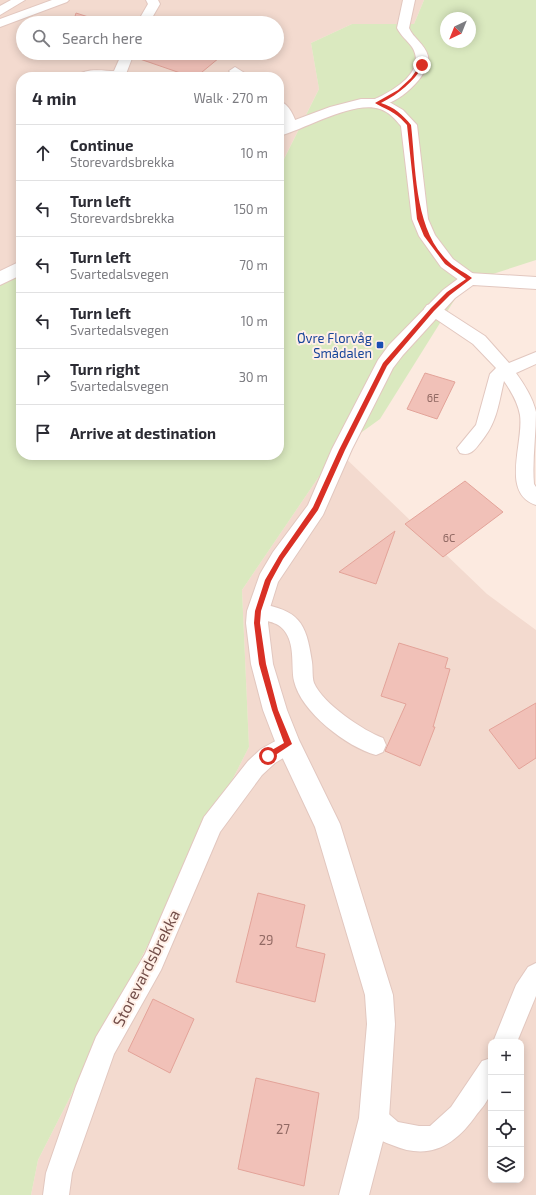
<!DOCTYPE html>
<meta charset="utf-8">
<style>
body{margin:0;font-family:"Exo 2",sans-serif;background:#f2f2f3;color:#2b2b33}
.controls{position:absolute;right:12px;bottom:12px;display:grid;overflow:hidden;border-radius:8px;box-shadow:0 2px 10px #0003}
.controls button{width:36px;height:36px;display:grid;place-items:center;padding:0;border:0;border-bottom:1px solid #e1e1e2;background:#fff;color:#2b2b33;font:20px sans-serif}
.compass{position:absolute;left:440px;top:12px;width:36px;height:36px;border-radius:50%;background:#fff;box-shadow:0 2px 10px #0003;rotate:223deg}
.stop{position:absolute;width:12px;height:12px;margin:-9px;border:3px solid #d93025;border-radius:50%;background:#fff}
.stop.end{background:#d93025;border-color:#fff;box-shadow:0 1px 4px #0008}
.list{margin:0;padding:0;list-style:none}
h2{display:flex;justify-content:space-between;align-items:center;height:52px;margin:0;padding:0 16px;font-size:17px}
h2 small{font-size:13px;font-weight:400;color:#7c7c81}
.list li{display:grid;grid-template-columns:26px 1fr auto;gap:12px;align-items:center;box-sizing:border-box;height:56px;padding:0 16px;border-top:1px solid #e1e1e2}
.list b{display:block;font-size:15px;white-space:nowrap}
.list p{margin:0;font-size:13px;white-space:nowrap;color:#7c7c81}
.list em{font-size:13px;font-style:normal;color:#7c7c81}
.icon{flex:none;width:22px;height:22px;fill:none;stroke:currentColor;stroke-width:2;stroke-linecap:round;stroke-linejoin:round}
.map{position:relative;flex:none;width:536px;height:1195px;overflow:hidden}
.search{position:absolute;background:#fff;box-shadow:0 2px 10px #0003;left:16px;top:16px;width:268px;height:44px;display:flex;align-items:center;gap:10px;box-sizing:border-box;padding:0 14px;border-radius:22px;color:#7c7c81;font-size:15px}
.panel{position:absolute;background:#fff;box-shadow:0 2px 10px #0003;left:16px;top:72px;width:268px;height:388px;border-radius:16px}
.map>svg:first-child{display:block}
.residential{fill:#f3dacf;fill-rule:evenodd}
.green{fill:#dae9bf;fill-rule:evenodd}
.building{fill:#f1c1b8;stroke:#e3a399}
.lines{fill:none;stroke-linecap:round;stroke-linejoin:round}
.service-casing{stroke:#e2c7bf;stroke-width:2}
.minor-casing{stroke:#e2c7bf;stroke-width:2}
.tertiary-casing{stroke:#e2c7bf;stroke-width:2}
.service{fill:#fff;fill-rule:evenodd}
.minor{fill:#fff;fill-rule:evenodd}
.tertiary{fill:#fff;fill-rule:evenodd}
.route{fill:#d93025}
.transit-dot{fill:#1a4fb4;stroke:#ffefe6;stroke-width:1.5}
.labels{text-anchor:middle;stroke-width:4;stroke-linejoin:round;paint-order:stroke}
.number-label{font-size:11px;fill:#926a64}
.transit-label{font-size:13px;fill:#164399;stroke:#ffefe6;text-anchor:end}
.near-number-label{font-size:13px;fill:#926a64}
.near-street-label{font-size:16px;fill:#724d48;stroke:#ffefe6}
</style>
<div class="map">
<svg width="536" height="1195" viewBox="0 0 536 1195">
<rect width="100%" height="100%" fill="#fceae0"/>
<!-- residential -->
<g class="residential">
<path d="M0 0H424L414 24H352L311 43 319 89 279 169V77H21V274L0 285ZM23 23H277V53H23Z"/>
<path d="M337 450 487 594 536 630V1195H31L38 1160 249 747 242 590ZM491 1042H521V1180H491Z"/>
</g>
<!-- green -->
<path class="green" d="M424 0H536V260L465 283 380 419 337 450 242 590 249 747 38 1160 31 1195H0V285L21 274V455H279V169L319 89 311 43 352 24H414ZM446 18H470V42H446Z"/>
<!-- building -->
<g class="building">
<polygon points="76,13 107,23 108,23 73,23"/>
<polygon points="135,53 205,53 219,58 196,77 192,77 134,57"/>
<polygon points="425,373 455,382 437,419 407,409"/>
<polygon points="465,481 503,512 443,557 405,524"/>
<polygon points="395,531 376,584 339,572"/>
<polygon points="399,643 448,658 445,668 450,669 433,727 435,727 420,766 385,751 406,704 381,696"/>
<polygon points="536,703 536,758 519,769 489,730"/>
<polygon points="258,893 305,905 296,947 325,954 315,1002 236,982"/>
<polygon points="153,999 194,1019 170,1073 128,1051"/>
<polygon points="256,1078 319,1093 304,1186 238,1169"/>
</g>
<g class="lines">
<defs>
<g id="service">
<polygon points="11,0 25,0 0,15 0,6"/>
<polygon points="52,0 69,0 67,2 0,27 0,19"/>
<polygon points="146,0 158,0 160,4 149,23 137,23 148,4"/>
<path d="M403 0H415L409 28C413 38 425 44 428 56 432 76 392 110 373 106L372 103 373 100C391 92 428 72 412 47 407 40 401 36 397 28Z"/>
<path d="M122 53H134L126 74 129 77H77C84 67 104 71 114 71Z"/>
<polygon points="235,67 251,77 236,77 229,71"/>
<path d="M279 101C290 104 294 117 298 127L296 130H286C280 121 279 112 279 101Z"/>
<path d="M432 304 437 305 485 336 509 363 536 352V364L516 373C524 384 533 398 536 412 536 436 532 461 534 484L536 487V505C500 493 524 443 520 415 518 403 511 391 504 381 498 406 497 423 480 443 474 451 470 456 460 453L457 448 476 425 490 374 496 368 473 344 427 313 424 309 427 305Z"/>
<path d="M258 603C299 611 306 621 312 662 313 669 312 677 314 683 323 704 364 731 383 738L386 745 383 752 376 755C347 747 301 712 294 681 291 667 295 647 286 633 279 621 264 621 251 617L248 611 251 605Z"/>
<polygon points="288,734 295,737 298,744 295,751 275,763 262,775 220,832 161,970 114,1054 72,1173 69,1195 43,1195 46,1173 76,1086 96,1037 145,954 204,817 248,761 261,749"/>
<polygon points="536,963 536,996 517,1042 493,1042 516,985 528,967"/>
<path d="M491 1058C491 1067 493 1086 490 1094 488 1101 482 1108 477 1114 455 1146 429 1161 392 1145 377 1140 367 1133 361 1118L365 1109 374 1105 383 1109 398 1122 419 1126H430L451 1107 482 1061Z"/>
</g>
<g id="minor">
<path d="M361 99H374L391 103 403 110 417 125 428 219 435 235 453 259 475 275 478 279 475 283 469 285 463 283 441 267 419 236 412 219 401 126C395 119 389 112 380 109 353 100 306 129 279 136V126L330 107Z"/>
<polygon points="21,261 21,275 0,285 0,271"/>
</g>
<polygon id="tertiary" points="469,273 536,277 536,289 473,285 455,298 403,355 393,368 352,449 323,515 278,582 269,611 268,623 273,664 287,710 299,740 340,824 393,995 395,1024 389,1118 369,1195 339,1195 359,1118 367,1024 365,995 315,827 276,744 263,710 251,664 246,623 247,611 260,574 273,552 308,505 332,449 378,360 389,345 443,290 463,275"/>
</defs>
<!-- service casing -->
<use href="#service" class="service-casing"/>
<!-- minor casing -->
<use href="#minor" class="minor-casing"/>
<!-- tertiary casing -->
<use href="#tertiary" class="tertiary-casing"/>
<!-- service -->
<use href="#service" class="service"/>
<!-- minor -->
<use href="#minor" class="minor"/>
<!-- tertiary -->
<use href="#tertiary" class="tertiary"/>
</g>
<!-- route -->
<path class="route" d="M421 64 424 65C412 83 400 93 381 103 394 107 403 115 411 125 416 168 414 231 449 262 456 269 465 272 472 278L450 295 434 311 387 366 345 450 318 510 283 559 271 581 261 611 260 623 266 664 278 710 292 744 268 760 264 756 265 754 284 743 272 710 259 664 254 623 255 611 265 580 279 556 313 507 339 450 383 363 431 308 447 292 466 279 445 264 424 236 417 219 407 125C396 112 389 111 375 103L398 90 411 78Z"/>
<!-- markers -->
<rect class="transit-dot" x="376" y="341" width="8" height="8" rx="2"/>
<g class="labels">
<!-- number labels -->
<g class="number-label">
<text x="433" y="402">6E</text>
<text x="449" y="542">6C</text>
</g>
<!-- transit labels -->
<g class="transit-label">
<text x="372" y="343">Øvre Florvåg<tspan x="372" dy="15">Smådalen</tspan></text>
</g>
<!-- near-number labels -->
<g class="near-number-label">
<text x="266" y="945">29</text>
<text x="283" y="1134">27</text>
</g>
<!-- near-street labels -->
<g class="near-street-label">
<text transform="translate(146 968) rotate(-63)" y="6">Storevardsbrekka</text>
</g>
</g>
</svg>
<div class="controls">
<button>+</button>
<button>−</button>
<button><svg class="icon" aria-label="locate" viewBox="0 0 24 24"><circle cx="12" cy="12" r="6"/><path d="M12 2v4M12 18v4M2 12h4M18 12h4"/></svg></button>
<button><svg class="icon" aria-label="layers" viewBox="0 0 24 24"><path d="M12 4l9 5-9 5-9-5zM3 14l9 5 9-5"/></svg></button>
</div>
<svg class="compass" viewBox="-18 -18 36 36"><path d="M0-13l5 13h-10z" fill="#e53935"/><path d="M0 13l5-13h-10z" fill="#7c7c81"/></svg>
<div class="stop" style="left:268px;top:756px"></div>
<div class="stop end" style="left:422px;top:65px"></div>
<div class="search"><svg class="icon" aria-label="search" viewBox="0 0 24 24"><circle cx="10" cy="10" r="6"/><path d="M15 15l6 6"/></svg>Search here</div>
<section class="panel">
<h2>4 min<small>Walk · 270 m</small></h2>
<ul class="list">
<li><svg class="icon" aria-label="ahead" viewBox="0 0 24 24"><path d="M12 20V5M6 11l6-6 6 6"/></svg><div><b>Continue</b><p>Storevardsbrekka</p></div><em>10 m</em></li>
<li><svg class="icon" aria-label="left" viewBox="0 0 24 24"><path d="M17 20v-9H6M10 6l-5 5 5 5"/></svg><div><b>Turn left</b><p>Storevardsbrekka</p></div><em>150 m</em></li>
<li><svg class="icon" aria-label="left" viewBox="0 0 24 24"><path d="M17 20v-9H6M10 6l-5 5 5 5"/></svg><div><b>Turn left</b><p>Svartedalsvegen</p></div><em>70 m</em></li>
<li><svg class="icon" aria-label="left" viewBox="0 0 24 24"><path d="M17 20v-9H6M10 6l-5 5 5 5"/></svg><div><b>Turn left</b><p>Svartedalsvegen</p></div><em>10 m</em></li>
<li><svg class="icon" aria-label="right" viewBox="0 0 24 24"><path d="M7 20v-9h11M14 6l5 5-5 5"/></svg><div><b>Turn right</b><p>Svartedalsvegen</p></div><em>30 m</em></li>
<li><svg class="icon" aria-label="arrive" viewBox="0 0 24 24"><path d="M6 21V4h12l-3 4 3 4H6"/></svg><div><b>Arrive at destination</b></div></li>
</ul>
</section>
</div>
